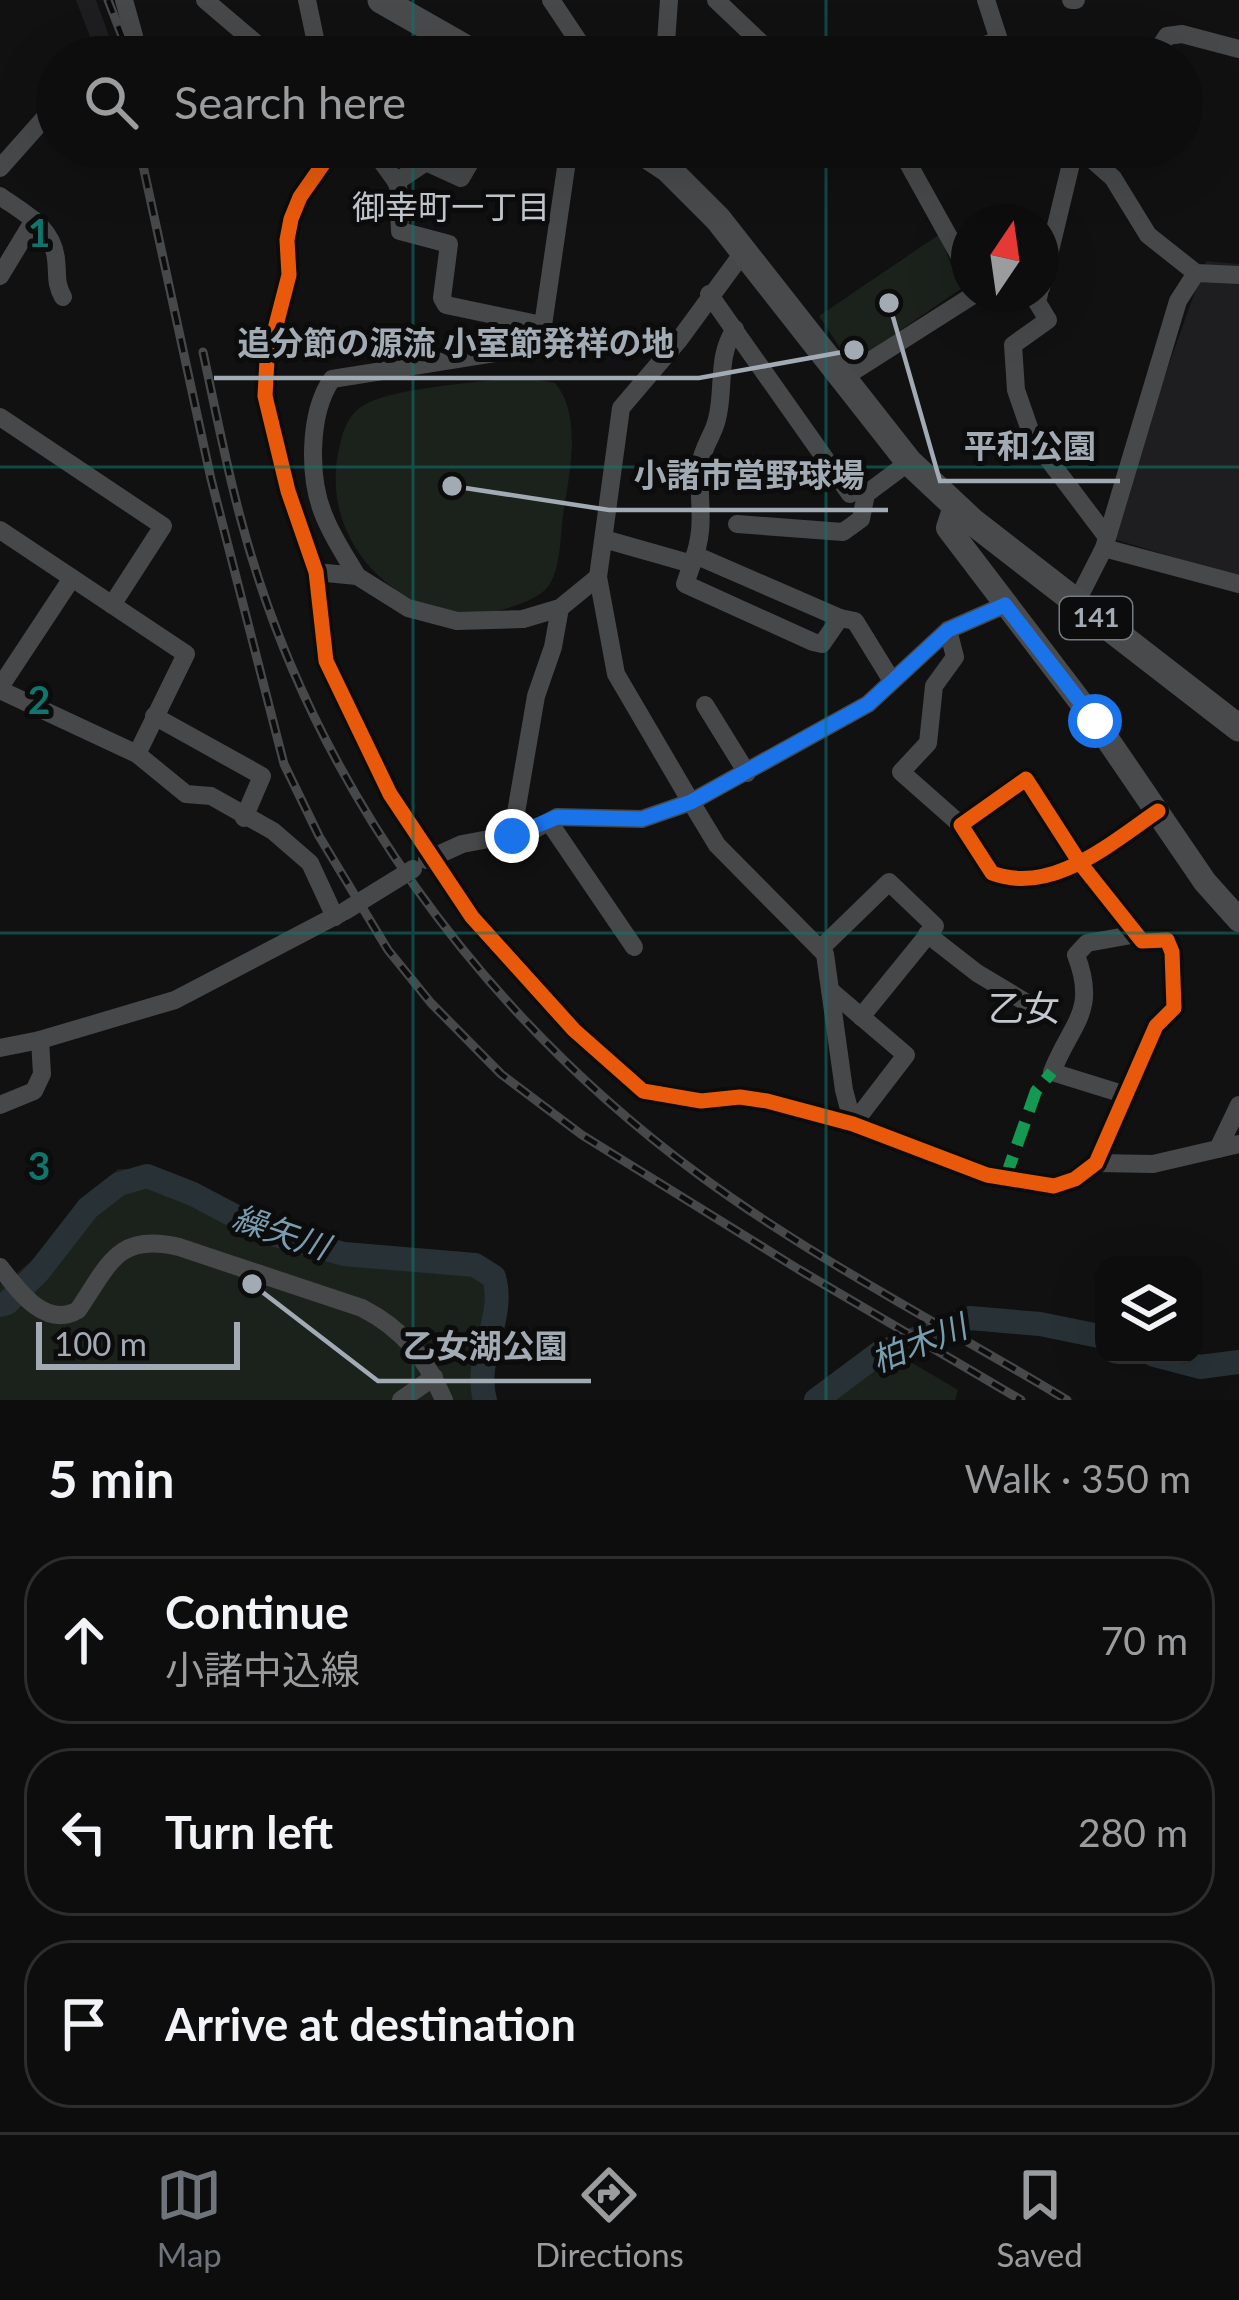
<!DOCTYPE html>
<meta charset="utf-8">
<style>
body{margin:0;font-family:Lato,"Noto Sans JP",sans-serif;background:#161617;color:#f1f3f6}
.controls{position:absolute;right:36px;bottom:36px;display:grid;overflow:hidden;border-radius:24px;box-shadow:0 12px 48px #0002}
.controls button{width:108px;height:108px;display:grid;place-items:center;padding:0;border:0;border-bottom:3px solid #2d2d2e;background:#0d0d0e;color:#f1f3f6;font:60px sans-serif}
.compass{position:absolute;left:951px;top:204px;width:108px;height:108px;border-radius:50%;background:#0d0d0e;box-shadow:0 12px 48px #0002;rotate:13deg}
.scale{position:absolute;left:36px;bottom:30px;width:204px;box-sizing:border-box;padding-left:12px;border:6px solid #a2aab3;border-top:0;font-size:33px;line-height:42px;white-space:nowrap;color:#a2aab3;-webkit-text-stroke:9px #0c0c0d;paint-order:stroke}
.stop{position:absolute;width:36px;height:36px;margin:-27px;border:9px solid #1a73e8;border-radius:50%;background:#fff}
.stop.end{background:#1a73e8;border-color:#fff;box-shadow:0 3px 12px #0008}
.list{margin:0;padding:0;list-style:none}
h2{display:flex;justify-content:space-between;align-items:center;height:156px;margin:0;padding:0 48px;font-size:51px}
h2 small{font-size:39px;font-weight:400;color:#9a9c9e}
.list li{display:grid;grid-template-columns:78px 1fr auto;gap:36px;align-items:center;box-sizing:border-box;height:168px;margin:0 24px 24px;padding:0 24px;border:3px solid #2d2d2e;border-radius:48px}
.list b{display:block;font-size:45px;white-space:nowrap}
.list p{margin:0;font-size:39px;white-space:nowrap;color:#9a9c9e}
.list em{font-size:39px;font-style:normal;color:#9a9c9e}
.icon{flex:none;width:66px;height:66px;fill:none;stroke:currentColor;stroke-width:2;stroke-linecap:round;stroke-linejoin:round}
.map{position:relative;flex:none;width:1239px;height:1400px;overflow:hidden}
.search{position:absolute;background:#0d0d0e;box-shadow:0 12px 48px #0002;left:36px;right:36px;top:36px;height:132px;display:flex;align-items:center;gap:30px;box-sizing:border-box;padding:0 42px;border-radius:66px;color:#9a9c9e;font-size:45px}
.sheet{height:732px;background:#0d0d0e}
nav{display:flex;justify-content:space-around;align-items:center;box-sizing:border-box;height:168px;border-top:3px solid #2d2d2e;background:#0d0d0e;font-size:33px;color:#9a9c9e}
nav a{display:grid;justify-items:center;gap:6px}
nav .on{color:#6f747b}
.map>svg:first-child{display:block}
.built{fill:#1e1e20}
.green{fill:#1b221c}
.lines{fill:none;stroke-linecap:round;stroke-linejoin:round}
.river{stroke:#283236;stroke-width:24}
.minor{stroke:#46484a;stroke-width:18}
.major{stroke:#484a4c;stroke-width:24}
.highway{stroke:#484a4c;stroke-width:27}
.rail-casing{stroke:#46484a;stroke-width:9}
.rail{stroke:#0c0c0d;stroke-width:4.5;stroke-dasharray:14;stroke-linecap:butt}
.minor-bridge{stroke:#46484a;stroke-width:18}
.quiet{stroke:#139951;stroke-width:12;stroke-dasharray:24 12;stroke-linecap:butt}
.cycleway-casing{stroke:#0c0c0d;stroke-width:22}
.cycleway{stroke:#e8590c;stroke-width:15}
.route{stroke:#1a73e8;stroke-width:15}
.grid{fill:none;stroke:#0f766e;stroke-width:3;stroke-opacity:0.55}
.labels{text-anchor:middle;stroke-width:10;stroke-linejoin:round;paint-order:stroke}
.shield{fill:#0c0c0d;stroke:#757b81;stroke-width:3}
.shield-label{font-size:27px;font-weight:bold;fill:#a2aab3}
.neighbourhood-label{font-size:33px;fill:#c3c8cf;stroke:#0c0c0d}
.water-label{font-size:33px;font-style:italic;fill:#789daf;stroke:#0c0c0d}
.quarter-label{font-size:36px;fill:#c3c8cf;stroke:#0c0c0d}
.grid-label{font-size:39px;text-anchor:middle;font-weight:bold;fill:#0f766e;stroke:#0c0c0d;stroke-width:10;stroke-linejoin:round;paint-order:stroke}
.leader{fill:none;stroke:#a2aab3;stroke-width:4.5}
.callout-dot{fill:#a2aab3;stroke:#0c0c0d;stroke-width:4.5}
.callout-label{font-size:33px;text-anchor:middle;font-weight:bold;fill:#a2aab3;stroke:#0c0c0d;stroke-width:10;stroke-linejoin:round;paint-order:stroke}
</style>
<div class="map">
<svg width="1239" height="1400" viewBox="0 0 1239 1400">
<rect width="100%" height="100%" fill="#111112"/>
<!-- built -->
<g class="built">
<polygon points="76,0 96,0 113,47 103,57 91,57 95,50"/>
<polygon points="1206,261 1239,264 1239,577 1107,537"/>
</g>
<!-- green -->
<g class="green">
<polygon points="940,234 951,265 965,286 851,364 819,316"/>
<path d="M522 377 555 383C583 416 569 476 563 515 560 538 561 568 548 587 540 597 521 604 508 608 415 636 319 551 338 454 342 436 345 418 361 407 389 387 485 382 522 377Z"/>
<path d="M118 1169H153L276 1227 372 1250 470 1255 498 1267C503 1282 508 1298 506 1314 502 1341 485 1375 495 1400H0V1284C48 1256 77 1206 118 1169Z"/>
<polygon points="882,1345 958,1390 955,1400 804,1400"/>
</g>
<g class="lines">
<!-- river -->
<g class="river">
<path d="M0 1305 7 1303 39 1271 88 1208 119 1184 147 1176 193 1194 265 1232 344 1254 475 1265 494 1277C506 1318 473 1359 485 1400"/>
<polyline points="1154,1355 1200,1367 1239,1362"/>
<polyline points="816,1400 879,1353 970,1318 1040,1324 1104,1337"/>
</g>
<!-- minor -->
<g class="minor">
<polyline points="124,0 134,36"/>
<polyline points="205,0 272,57"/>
<polyline points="307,0 319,57"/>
<polyline points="551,0 589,57"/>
<polyline points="716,0 776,57"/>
<polyline points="986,0 999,40 1011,57"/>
<polyline points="1071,0 1076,0"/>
<polyline points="665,57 669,0"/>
<polyline points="952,57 999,40"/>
<polyline points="1153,57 1167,36 1182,34 1239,49"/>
<path d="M335 147 300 197 291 219 287 240 289 275 267 360 265 396 288 491 316 572 326 661 390 794 472 917 574 1030 643 1091 701 1101 740 1097 767 1101 853 1124 987 1175 1054 1186 1075 1179 1096 1163 1156 1026 1174 1008 1172 952 1167 940 1142 941 1080 863 1026 779 961 825 992 873C1052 896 1112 842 1158 811"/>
<polyline points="371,147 398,184 400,231 449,244 442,298 446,305 542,325"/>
<polyline points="899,147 969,273"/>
<polyline points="1004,147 1010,156 1022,147"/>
<polyline points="1078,147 1113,178 1148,235 1196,273 1239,275"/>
<polyline points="0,168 57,104"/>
<polyline points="396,182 426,162 461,178 479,147"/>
<path d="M0 196C24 213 53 227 56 259 58 275 55 283 63 297"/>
<polyline points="745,250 679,340 621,408 598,577 616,674 691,802 717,845 825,954 844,1090 853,1124"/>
<polyline points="0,276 34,220"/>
<polyline points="1041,288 1075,147"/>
<polyline points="709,294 850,494"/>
<polyline points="1039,294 1037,302 1048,320 1013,345 1016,390 1033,439 1107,537"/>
<polyline points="843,378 975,294"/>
<polyline points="0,417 163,526 112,605"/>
<polyline points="737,524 843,532 861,519 866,494 909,462"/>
<polyline points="0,530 186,654 137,754"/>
<polyline points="604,539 692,564 685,584 813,642 822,644 840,618 855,621 892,681"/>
<polyline points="1104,548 1239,584"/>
<polyline points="695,555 840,618"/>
<path d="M692 564C708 521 696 503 701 463 702 448 714 434 717 419 725 389 716 357 735 329"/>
<polyline points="316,572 357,576 408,608 457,621 523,619 560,608 598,577"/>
<path d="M357 576C346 557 333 538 325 518 308 480 308 414 332 379L540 346 569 147"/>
<polyline points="1076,603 1104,548 1178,301 1196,273"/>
<polyline points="948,630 955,657 934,686 928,743 901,772 961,825"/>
<polyline points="0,687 72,578"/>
<polyline points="0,690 137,754 186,794 211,796 273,831 310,863 335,917"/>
<polyline points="705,705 747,773"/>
<polyline points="154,716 262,776 244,818"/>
<polyline points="549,822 634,947"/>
<polyline points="512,836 536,696 553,647 560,608"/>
<polyline points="427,860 462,844 532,831 557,817 642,819 691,802 868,704 948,630 1005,605"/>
<polyline points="927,934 977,973 1027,1003"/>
<polyline points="820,949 889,882 935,926 861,1017"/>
<polyline points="830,990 906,1055 853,1124"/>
<polyline points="0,1048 40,1040 175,1000 341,913"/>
<path d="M1126 1095 1052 1072C1071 1023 1098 1012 1076 955L1087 943 1137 934"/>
<polyline points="0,1105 34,1091 42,1074 40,1040"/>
<polyline points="1218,1149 1239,1105"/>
<polyline points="1096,1163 1153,1164 1239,1144"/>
<path d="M0 1267C19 1291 45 1329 78 1310 109 1265 117 1232 179 1247L362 1308C403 1329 426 1358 444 1400"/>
<polyline points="401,1400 434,1377"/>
</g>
<!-- major -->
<polyline class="major" points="955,506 948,528 1095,721 1205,882 1239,920"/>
<!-- highway -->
<g class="highway">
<polyline points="381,0 481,57"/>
<polyline points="635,147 668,169 718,219 909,462 973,522 1239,728"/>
</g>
<defs>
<g id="rail">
<polyline points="108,0 130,57"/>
<polyline points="139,147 211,479 284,764 319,836 388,950 431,1003 501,1074 582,1135 798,1269 1021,1400"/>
<path d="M203 352C215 408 226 465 241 520 312 786 483 1016 702 1177 817 1261 946 1327 1067 1400"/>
</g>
</defs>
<!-- rail casing -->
<use href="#rail" class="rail-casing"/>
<!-- rail -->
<use href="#rail" class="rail"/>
<!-- minor-bridge -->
<polyline class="minor-bridge" points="345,911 413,869"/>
<!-- quiet -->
<polyline class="quiet" points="1005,1179 1036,1091 1052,1072"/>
<defs>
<path id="cycleway" d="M335 147 300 197 291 219 287 240 289 275 267 360 265 396 288 491 316 572 326 661 390 794 472 917 574 1030 643 1091 701 1101 740 1097 767 1101 853 1124 987 1175 1054 1186 1075 1179 1096 1163 1156 1026 1174 1008 1172 952 1167 940 1142 941 1080 863 1026 779 961 825 992 873C1052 896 1112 842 1158 811"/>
</defs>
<!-- cycleway casing -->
<use href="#cycleway" class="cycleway-casing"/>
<!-- cycleway -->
<use href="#cycleway" class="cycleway"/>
</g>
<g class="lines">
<!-- route -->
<polyline class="route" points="512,836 557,817 642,819 691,802 868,704 948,630 1005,605 1095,721"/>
</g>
<!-- grid -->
<path class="grid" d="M413 0V57M826 0V57M413 147V1400M826 147V1400M0 467H1239M0 933H1239"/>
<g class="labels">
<!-- shield labels -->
<rect class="shield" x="1060" y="597" width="72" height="42" rx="9"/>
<g class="shield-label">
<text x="1096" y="627">141</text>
</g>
<!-- neighbourhood labels -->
<g class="neighbourhood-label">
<text x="451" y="219">御幸町一丁目</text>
</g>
<!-- water labels -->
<g class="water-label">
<text transform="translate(281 1232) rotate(19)" y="12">繰矢川</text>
<text transform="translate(919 1343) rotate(-22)" y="12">柏木川</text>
</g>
<!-- quarter labels -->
<g class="quarter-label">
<text x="1024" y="1021">乙女</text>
</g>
</g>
<g class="grid-label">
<text x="39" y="247">1</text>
<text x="39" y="714">2</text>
<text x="39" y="1180">3</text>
</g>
<!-- callouts -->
<path class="leader" d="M854 350L699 378H214M889 303L940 481H1120M452 486L609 510H888M252 1284L378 1381H591"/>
<g class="callout-dot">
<circle cx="854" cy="350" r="12"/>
<circle cx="889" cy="303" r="12"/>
<circle cx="452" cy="486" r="12"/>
<circle cx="252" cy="1284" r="12"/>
</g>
<g class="callout-label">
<text x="456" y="355">追分節の源流 小室節発祥の地</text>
<text x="1030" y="458">平和公園</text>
<text x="749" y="487">小諸市営野球場</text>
<text x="485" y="1358">乙女湖公園</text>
</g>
</svg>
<div class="controls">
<button><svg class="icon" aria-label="layers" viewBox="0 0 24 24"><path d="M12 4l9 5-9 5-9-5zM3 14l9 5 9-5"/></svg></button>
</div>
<svg class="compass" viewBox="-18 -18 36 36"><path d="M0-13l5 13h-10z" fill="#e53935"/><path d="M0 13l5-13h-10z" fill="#9a9c9e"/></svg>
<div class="scale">100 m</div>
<div class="stop" style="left:1095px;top:721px"></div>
<div class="stop end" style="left:512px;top:836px"></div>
<div class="search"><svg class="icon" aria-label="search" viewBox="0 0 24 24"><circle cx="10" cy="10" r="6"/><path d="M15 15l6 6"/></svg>Search here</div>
</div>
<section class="sheet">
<h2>5 min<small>Walk · 350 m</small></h2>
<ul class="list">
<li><svg class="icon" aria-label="ahead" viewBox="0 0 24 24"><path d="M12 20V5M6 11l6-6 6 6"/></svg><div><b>Continue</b><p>小諸中込線</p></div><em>70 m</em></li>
<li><svg class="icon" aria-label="left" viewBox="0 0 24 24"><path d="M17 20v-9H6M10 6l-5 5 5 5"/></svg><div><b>Turn left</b></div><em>280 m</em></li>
<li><svg class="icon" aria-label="arrive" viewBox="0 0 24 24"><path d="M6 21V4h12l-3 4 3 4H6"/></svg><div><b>Arrive at destination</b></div></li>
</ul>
</section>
<nav>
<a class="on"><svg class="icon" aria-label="map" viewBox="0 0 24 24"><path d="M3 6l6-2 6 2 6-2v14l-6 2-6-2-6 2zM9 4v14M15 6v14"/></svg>Map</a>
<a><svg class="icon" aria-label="directions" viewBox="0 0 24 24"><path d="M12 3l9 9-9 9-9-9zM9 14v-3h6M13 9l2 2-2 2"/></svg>Directions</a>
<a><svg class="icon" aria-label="saved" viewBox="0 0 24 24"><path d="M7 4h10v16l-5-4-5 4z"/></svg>Saved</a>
</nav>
